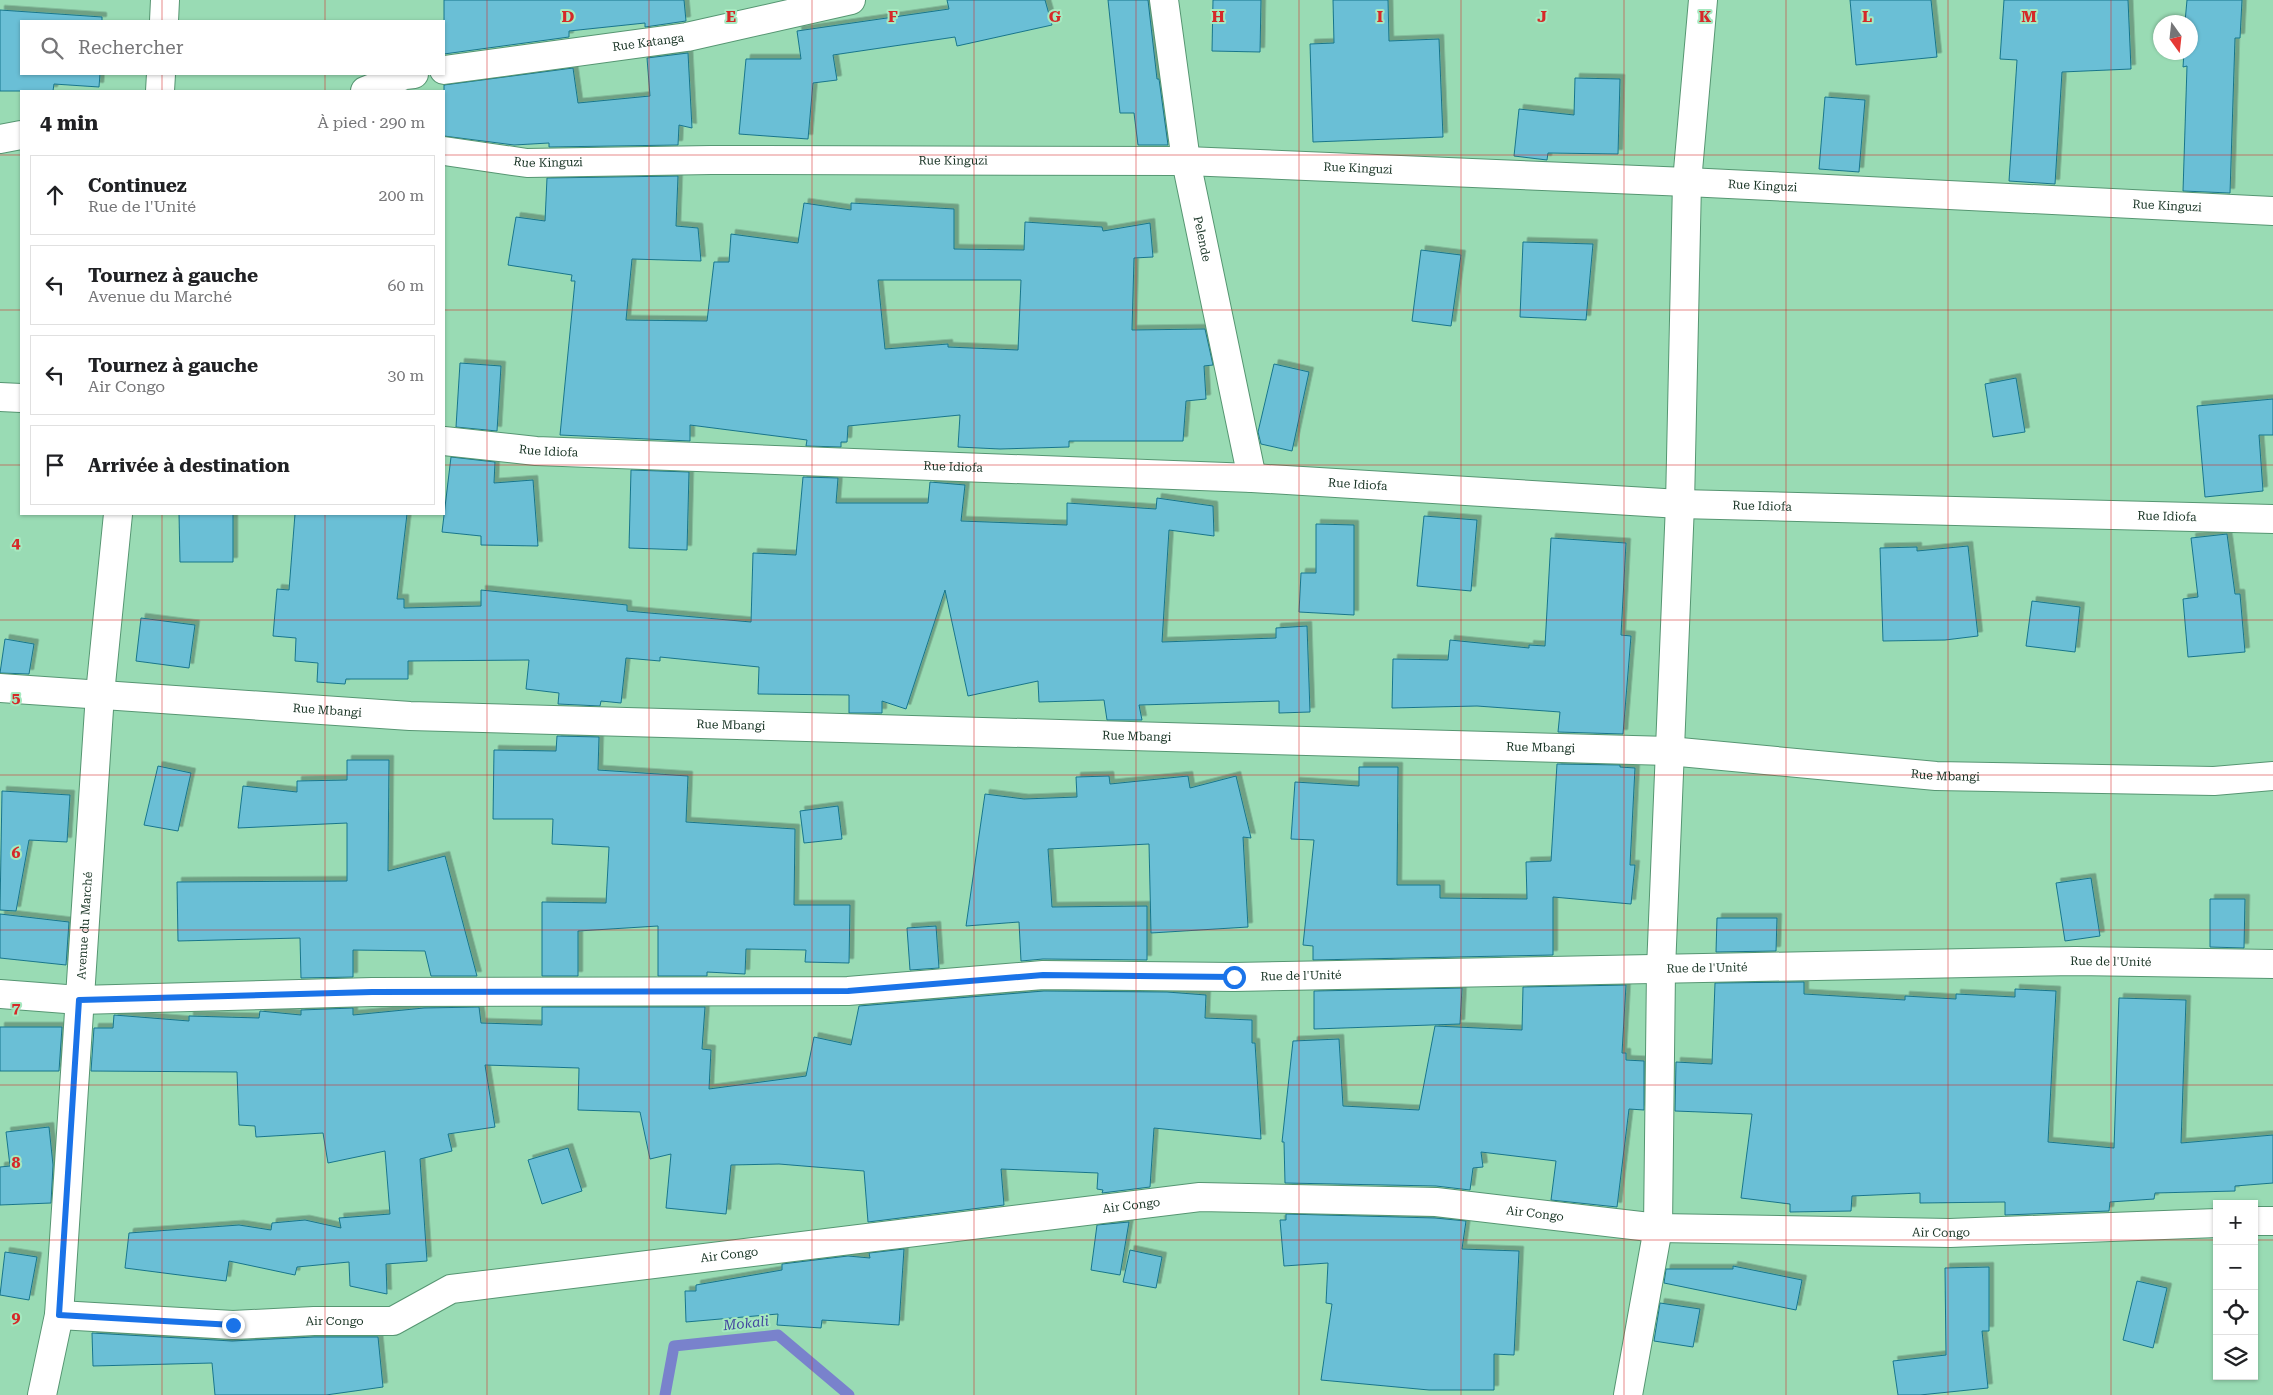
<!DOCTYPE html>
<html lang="fr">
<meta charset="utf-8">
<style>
body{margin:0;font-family:"Roboto Serif",serif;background:#f2f2f2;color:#202124}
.controls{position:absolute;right:15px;bottom:15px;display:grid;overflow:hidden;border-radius:0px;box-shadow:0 1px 4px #0004}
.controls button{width:45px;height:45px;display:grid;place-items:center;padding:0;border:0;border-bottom:1px solid #e0e0e0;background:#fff;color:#202124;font:25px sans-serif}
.compass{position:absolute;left:2153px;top:15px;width:45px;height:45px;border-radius:50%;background:#fff;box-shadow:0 1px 4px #0004;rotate:165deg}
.stop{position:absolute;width:15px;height:15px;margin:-11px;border:4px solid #1a73e8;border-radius:50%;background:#fff}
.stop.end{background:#1a73e8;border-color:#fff;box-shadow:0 1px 5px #0008}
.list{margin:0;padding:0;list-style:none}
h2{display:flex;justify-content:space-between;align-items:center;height:65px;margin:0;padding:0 20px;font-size:21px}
h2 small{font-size:16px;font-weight:400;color:#757577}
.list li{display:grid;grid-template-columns:32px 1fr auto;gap:15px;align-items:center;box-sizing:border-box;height:80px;margin:0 10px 10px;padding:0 10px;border:1px solid #e0e0e0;border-radius:0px}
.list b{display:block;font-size:19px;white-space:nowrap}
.list p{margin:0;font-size:16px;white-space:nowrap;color:#757577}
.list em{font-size:16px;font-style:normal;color:#757577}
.icon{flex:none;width:28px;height:28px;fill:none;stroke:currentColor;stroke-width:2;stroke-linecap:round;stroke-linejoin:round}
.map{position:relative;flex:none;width:2273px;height:1395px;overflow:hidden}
.search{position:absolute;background:#fff;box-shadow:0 1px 4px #0004;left:20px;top:20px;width:425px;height:55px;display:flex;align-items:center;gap:12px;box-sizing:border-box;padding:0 18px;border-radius:0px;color:#757577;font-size:19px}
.panel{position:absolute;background:#fff;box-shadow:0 1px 4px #0004;left:20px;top:90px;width:425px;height:425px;border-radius:0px}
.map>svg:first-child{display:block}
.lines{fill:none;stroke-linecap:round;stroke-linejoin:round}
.stream{stroke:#7982cc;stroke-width:11}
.building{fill:#6bbfd6;stroke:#18768c;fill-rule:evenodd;filter:url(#shadow)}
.street-casing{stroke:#569672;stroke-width:30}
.street{stroke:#fff;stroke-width:28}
.route{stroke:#1a73e8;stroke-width:6}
.grid{fill:none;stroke:#d62828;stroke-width:1;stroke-opacity:0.55}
.labels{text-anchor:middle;stroke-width:4;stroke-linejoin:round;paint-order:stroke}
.street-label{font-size:12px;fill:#193425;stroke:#a6e9c0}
.water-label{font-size:14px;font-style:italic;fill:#43469f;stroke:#a6e9c0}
.grid-label{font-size:16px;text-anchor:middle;font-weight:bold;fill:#d62828;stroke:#a6e9c0;stroke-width:4;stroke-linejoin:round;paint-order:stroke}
</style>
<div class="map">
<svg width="2273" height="1395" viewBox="0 0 2273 1395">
<defs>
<filter id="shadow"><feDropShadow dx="4.5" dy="-4.5" stdDeviation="0" flood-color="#0004"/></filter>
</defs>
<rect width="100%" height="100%" fill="#99dbb4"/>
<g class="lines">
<!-- stream -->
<polyline class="stream" points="665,1395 674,1346 778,1335 849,1395"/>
</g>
<!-- building -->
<g class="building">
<polygon points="444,0 684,0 686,21 645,27 645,23 569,31 569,37 444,54"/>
<polygon points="947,0 1045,0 1052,25 957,46 955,37 833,55 837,80 813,83 808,139 739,134 746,59 801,59 797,31 949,9"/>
<polygon points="1108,0 1148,0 1157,79 1159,79 1168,145 1138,145 1134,113 1120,113"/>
<polygon points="1213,0 1261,0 1260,52 1212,51"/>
<polygon points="1333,0 1388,0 1389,41 1439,39 1443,137 1313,142 1310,44 1334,43"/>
<polygon points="1850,0 1931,0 1937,57 1856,65"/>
<polygon points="2004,0 2128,0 2131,69 2062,72 2055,184 2009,181 2017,60 2000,59"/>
<polygon points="2187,0 2242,0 2240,38 2235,38 2230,193 2183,191 2187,66 2183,67 2184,52 2190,52 2190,22 2185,22"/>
<polygon points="0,10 102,17 102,21 21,21 21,74 100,74 99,87 54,84 53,91 0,91"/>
<polygon points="688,53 692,128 679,125 678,145 549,147 549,143 514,145 444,136 444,85 573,68 578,103 650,96 647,58"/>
<polygon points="1575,78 1620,79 1618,154 1548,153 1547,160 1514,156 1519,109 1574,115"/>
<polygon points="1825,97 1865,100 1859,172 1819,169"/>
<path d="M678 176 676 226 698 228 701 261 632 259 626 320 707 321 714 262H729L731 234 798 243 804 203 851 210V203L954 209V249L1024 250 1025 222 1102 227 1103 231 1150 223 1153 257 1134 258 1132 330 1205 329 1213 365 1204 366 1206 399 1186 401 1183 441H1069V447L1000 449 958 447 960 415 848 426 847 442H841V447L806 446 807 440 690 425V441L560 435 575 281H571L572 275 508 265 516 217 545 221 547 178ZM878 280H1021L1018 350 948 347V344L885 349Z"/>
<polygon points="1523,242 1593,244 1586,320 1520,317"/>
<polygon points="1421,250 1461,255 1451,326 1412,321"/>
<polygon points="460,363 501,366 497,431 456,427"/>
<polygon points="1274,364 1309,372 1292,451 1261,444 1258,432"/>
<polygon points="2016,378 2025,432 1993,437 1985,384"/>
<polygon points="2273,399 2273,435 2259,435 2263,491 2205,497 2197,406"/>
<polygon points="451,457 495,462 494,483 533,480 538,546 481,545 481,536 442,532"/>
<polygon points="631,470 689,472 687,550 629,548"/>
<polygon points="803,477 838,478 836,503 928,503 930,482 965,485 961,521 1067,525 1067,503 1156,509 1157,498 1213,506 1214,536 1169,530 1162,642 1276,638 1276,628 1307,626 1310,712 1279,713 1279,701 1139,705 1142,720 1107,720 1104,700 1039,702 1038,681 968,696 945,590 906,709 882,701 882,713 849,713 849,695 758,694 759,667 660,657 660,661 626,658 621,703 601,701 600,706 558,704 559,693 526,689 529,660 408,661 408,679 346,679 345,684 317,682 318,663 295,661 296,638 273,636 277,589 289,590 295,514 407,514 397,599 404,599 404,608 481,606 481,590 627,605 627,611 751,622 753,553 796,555"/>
<polygon points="179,514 233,514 233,562 180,562"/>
<polygon points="1424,516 1477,520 1471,591 1417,586"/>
<polygon points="1316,524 1354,525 1354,615 1299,612 1301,573 1316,573"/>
<polygon points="2227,534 2235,594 2240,594 2245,652 2188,657 2183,599 2198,597 2191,538"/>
<polygon points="1551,538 1626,543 1621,635 1631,636 1623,734 1558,732 1560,712 1477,706 1392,708 1393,659 1448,660 1450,640 1529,648 1529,645 1545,646"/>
<polygon points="1968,546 1978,636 1945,640 1883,641 1880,548 1917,547 1917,551"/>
<polygon points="2032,601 2080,607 2075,652 2026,646"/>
<polygon points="141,618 195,625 189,668 136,661"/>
<polygon points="5,639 34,644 29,674 0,673"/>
<polygon points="557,736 599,737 598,770 688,776 686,822 795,829 794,905 850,905 849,963 805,962 806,950 746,949 745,974 707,972 707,976 658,976 658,926 578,931 578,976 542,976 542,902 606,903 609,847 552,844 553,819 493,819 494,750 556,751"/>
<polygon points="347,760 389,760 388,871 445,856 477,976 431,976 425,951 353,950 353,977 301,978 300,938 178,941 177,882 347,881 347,823 238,828 243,786 297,792 297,781 347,780"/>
<polygon points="1557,764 1620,765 1620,767 1635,768 1630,865 1635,865 1631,904 1553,897 1553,955 1313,960 1313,946 1303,945 1314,840 1291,839 1295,782 1359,786 1359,767 1398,767 1397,885 1440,885 1440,898 1527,899 1526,862 1551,861"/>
<polygon points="158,766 191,773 178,831 144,825"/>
<polygon points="1109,776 1110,784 1188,776 1190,788 1236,776 1251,838 1243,837 1248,927 1151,933 1149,844 1048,849 1052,907 1147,906 1147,960 1043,959 1021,961 1019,922 966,926 985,794 1024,799 1077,797 1076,777"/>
<polygon points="2,791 70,795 67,842 29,840 16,911 0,910"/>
<polygon points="838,806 842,839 804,843 800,811"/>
<polygon points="2091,878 2100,936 2065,941 2056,883"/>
<polygon points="2210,899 2245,899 2244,948 2210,947"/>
<polygon points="0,914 69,922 66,965 0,958"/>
<polygon points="1717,918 1777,918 1776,951 1716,952"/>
<polygon points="936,926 939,968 910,970 907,928"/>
<polygon points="1804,982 1804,994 1905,1000 1905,996 1956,999 1956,994 2015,997 2015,989 2056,991 2048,1142 2114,1148 2119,998 2186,1000 2181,1143 2273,1135 2273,1183 2235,1186 2235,1191 2155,1193 2154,1199 2110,1202 2109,1211 2005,1215 2005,1202 1920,1203 1920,1193 1852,1196 1851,1211 1790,1212 1790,1204 1741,1198 1752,1114 1675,1111 1676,1062 1712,1064 1715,983"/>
<polygon points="1626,985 1622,1053 1626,1053 1626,1060 1644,1061 1644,1110 1629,1109 1617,1207 1551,1200 1556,1161 1481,1152 1483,1167 1473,1168 1470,1190 1436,1186 1285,1183 1284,1142 1282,1142 1293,1041 1339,1039 1343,1106 1419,1110 1435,1026 1522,1030 1523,987"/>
<polygon points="1462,988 1460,1024 1314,1029 1314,991"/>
<polygon points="1044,991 1167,992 1206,995 1205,1018 1252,1020 1252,1043 1255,1043 1261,1139 1154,1128 1150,1187 1102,1193 1103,1190 1097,1189 1098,1173 1001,1169 1004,1205 868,1222 864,1171 779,1164 731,1165 726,1214 666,1208 671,1154 650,1159 640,1112 578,1110 579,1068 485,1065 495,1127 448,1134 452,1151 420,1159 427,1261 386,1264 387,1294 350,1286 349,1262 297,1267 295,1275 229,1261 226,1281 125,1268 129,1233 239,1225 271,1230 272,1223 305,1220 341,1228 339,1218 390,1214 385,1151 328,1163 323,1133 256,1137 255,1126 239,1125 237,1072 91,1071 94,1028 113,1028 114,1015 189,1021 189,1016 259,1018 260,1011 301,1015 301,1010 353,1008 353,1015 424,1008 479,1007 481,1023 542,1025 542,1007 705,1007 702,1049 711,1050 709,1089 806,1076 814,1037 851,1045 859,1006"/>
<polygon points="0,1027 62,1027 59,1071 0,1071"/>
<polygon points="49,1127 53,1165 51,1203 0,1205 0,1167 10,1166 6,1132"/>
<polygon points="568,1148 582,1191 542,1204 528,1160"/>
<polygon points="1286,1214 1435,1218 1466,1221 1462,1249 1519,1251 1514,1355 1494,1354 1494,1390 1429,1390 1321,1380 1332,1304 1326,1303 1328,1263 1284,1266 1280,1220 1286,1220"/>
<polygon points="1129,1222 1120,1275 1091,1270 1097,1225"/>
<polygon points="904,1249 899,1325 822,1320 821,1328 777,1325 778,1314 686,1322 685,1291 696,1291 696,1285 782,1270 782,1264 848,1256 870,1258 869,1253"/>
<polygon points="1130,1250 1162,1257 1156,1288 1123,1282"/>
<polygon points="5,1252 37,1257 29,1300 0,1295"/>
<polygon points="1733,1266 1802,1280 1796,1310 1664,1283 1666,1269 1733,1269"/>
<polygon points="1989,1267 1989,1331 1982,1331 1988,1388 1920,1395 1898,1395 1893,1361 1946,1355 1945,1268"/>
<polygon points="2137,1281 2167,1288 2153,1348 2123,1340"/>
<polygon points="1660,1303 1700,1309 1693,1347 1654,1341"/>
<polygon points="92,1333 232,1341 314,1337 378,1337 383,1387 326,1395 215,1395 212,1363 93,1366"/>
</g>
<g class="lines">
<defs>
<g id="street">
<path id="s1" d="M1164 0 1186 161 1252 478"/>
<polyline points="164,21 165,0"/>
<path id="s2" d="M444 70 687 37 851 0"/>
<polyline points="160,91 161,74"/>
<polyline points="365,91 405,75 414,74"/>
<polyline points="0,139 21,135"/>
<path id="s3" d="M444 151 527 163 711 160 1186 161 1687 182 2273 211"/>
<polyline points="0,397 21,398"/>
<path id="s4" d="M444 441 536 451 1252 478 1680 504 2273 519"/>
<path id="s5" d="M0 688 410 716 1669 751 1936 776 2214 781 2273 776"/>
<path id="s6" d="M0 994 79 1000 372 992 848 991 1043 975 1234 977 2075 961 2273 964"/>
<polyline points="2254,1221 2273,1221"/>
<path id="s7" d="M59 1315 233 1325 314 1321H393L451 1289 1200 1197 1436 1202 1658 1228 1950 1233 2217 1223"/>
<path id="s8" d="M42 1395 59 1315 100 694 118 514"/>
<polyline points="1628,1395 1658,1228 1661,969 1680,504 1687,182 1703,0"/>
</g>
</defs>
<!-- street casing -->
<use href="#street" class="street-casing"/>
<!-- street -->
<use href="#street" class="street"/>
</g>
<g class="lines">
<!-- route -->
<polyline class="route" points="233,1325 59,1315 79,1000 372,992 848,991 1043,975 1234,977"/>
</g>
<!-- grid -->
<path class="grid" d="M162 0V21M325 0V21M487 0V1395M649 0V1395M812 0V1395M974 0V1395M1136 0V1395M1299 0V1395M1461 0V1395M1624 0V1395M1786 0V1395M1948 0V1395M2111 0V1395M162 74V91M325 74V91M0 155H21M444 155H2273M0 310H21M444 310H2273M0 465H21M444 465H2273M162 514V1395M325 514V1395M0 620H2273M0 775H2273M0 930H2273M0 1085H2273M0 1240H2217M2254 1240H2273"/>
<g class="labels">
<!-- street labels -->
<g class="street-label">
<text dy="4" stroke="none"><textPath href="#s2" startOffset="206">Rue Katanga</textPath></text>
<text dy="4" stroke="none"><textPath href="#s3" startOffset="510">Rue Kinguzi</textPath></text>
<text dy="4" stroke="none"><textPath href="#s3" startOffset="105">Rue Kinguzi</textPath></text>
<text dy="4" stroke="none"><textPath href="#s3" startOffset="915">Rue Kinguzi</textPath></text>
<text dy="4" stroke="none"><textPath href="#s3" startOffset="1320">Rue Kinguzi</textPath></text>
<text dy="4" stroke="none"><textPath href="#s3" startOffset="1725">Rue Kinguzi</textPath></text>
<text dy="4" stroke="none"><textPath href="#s1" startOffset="242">Pelende</textPath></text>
<text dy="4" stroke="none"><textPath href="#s4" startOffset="105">Rue Idiofa</textPath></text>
<text dy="4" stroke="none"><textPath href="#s4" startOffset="510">Rue Idiofa</textPath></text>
<text dy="4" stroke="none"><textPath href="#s4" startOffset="915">Rue Idiofa</textPath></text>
<text dy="4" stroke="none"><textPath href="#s4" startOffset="1320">Rue Idiofa</textPath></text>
<text dy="4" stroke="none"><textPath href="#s4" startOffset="1725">Rue Idiofa</textPath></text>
<text dy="4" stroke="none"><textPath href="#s5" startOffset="328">Rue Mbangi</textPath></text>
<text dy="4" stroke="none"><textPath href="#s5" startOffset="732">Rue Mbangi</textPath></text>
<text dy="4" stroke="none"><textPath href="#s5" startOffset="1138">Rue Mbangi</textPath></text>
<text dy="4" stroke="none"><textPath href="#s5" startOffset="1542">Rue Mbangi</textPath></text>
<text dy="4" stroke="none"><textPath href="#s5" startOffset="1948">Rue Mbangi</textPath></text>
<text dy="4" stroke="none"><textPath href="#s8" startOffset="472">Avenue du Marché</textPath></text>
<text dy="4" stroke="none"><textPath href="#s6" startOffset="2112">Rue de l'Unité</textPath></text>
<text dy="4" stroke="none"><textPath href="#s6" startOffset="1708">Rue de l'Unité</textPath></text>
<text dy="4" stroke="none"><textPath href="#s6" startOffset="1302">Rue de l'Unité</textPath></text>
<text dy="4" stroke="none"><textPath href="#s7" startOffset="1086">Air Congo</textPath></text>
<text dy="4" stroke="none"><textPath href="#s7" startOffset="1491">Air Congo</textPath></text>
<text dy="4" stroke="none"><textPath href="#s7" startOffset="1898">Air Congo</textPath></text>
<text dy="4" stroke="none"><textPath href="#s7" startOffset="681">Air Congo</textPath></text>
<text dy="4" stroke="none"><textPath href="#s7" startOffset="276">Air Congo</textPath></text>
</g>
<!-- water labels -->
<g class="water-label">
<text transform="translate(746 1323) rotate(-6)" y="5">Mokali</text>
</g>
</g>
<g class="grid-label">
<text x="568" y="22">D</text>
<text x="731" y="22">E</text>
<text x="893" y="22">F</text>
<text x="1055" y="22">G</text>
<text x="1218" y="22">H</text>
<text x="1380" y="22">I</text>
<text x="1542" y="22">J</text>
<text x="1705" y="22">K</text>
<text x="1867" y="22">L</text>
<text x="2029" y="22">M</text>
<text x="16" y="548">4</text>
<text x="16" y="703">5</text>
<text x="16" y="858">6</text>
<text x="16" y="1013">7</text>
<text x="16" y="1168">8</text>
<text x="16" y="1323">9</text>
</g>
</svg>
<div class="controls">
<button>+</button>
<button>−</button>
<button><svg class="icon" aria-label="locate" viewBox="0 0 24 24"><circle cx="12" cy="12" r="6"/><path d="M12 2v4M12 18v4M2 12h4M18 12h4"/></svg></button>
<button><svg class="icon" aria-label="layers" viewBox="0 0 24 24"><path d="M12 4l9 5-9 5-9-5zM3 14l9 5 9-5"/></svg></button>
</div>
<svg class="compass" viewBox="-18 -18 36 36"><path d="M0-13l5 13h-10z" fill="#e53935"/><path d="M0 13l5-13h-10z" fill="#757577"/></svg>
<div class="stop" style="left:1234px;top:977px"></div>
<div class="stop end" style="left:233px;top:1325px"></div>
<div class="search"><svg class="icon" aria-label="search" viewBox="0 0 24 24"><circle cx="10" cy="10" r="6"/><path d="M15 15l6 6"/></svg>Rechercher</div>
<section class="panel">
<h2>4 min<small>À pied · 290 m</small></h2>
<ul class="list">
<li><svg class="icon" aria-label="ahead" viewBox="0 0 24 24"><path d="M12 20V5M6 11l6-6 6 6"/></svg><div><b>Continuez</b><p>Rue de l'Unité</p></div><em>200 m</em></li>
<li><svg class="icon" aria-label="left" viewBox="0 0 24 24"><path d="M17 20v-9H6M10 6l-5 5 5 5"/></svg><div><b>Tournez à gauche</b><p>Avenue du Marché</p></div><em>60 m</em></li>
<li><svg class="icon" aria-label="left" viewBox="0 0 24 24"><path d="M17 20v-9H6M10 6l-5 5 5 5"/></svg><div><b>Tournez à gauche</b><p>Air Congo</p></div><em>30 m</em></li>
<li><svg class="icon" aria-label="arrive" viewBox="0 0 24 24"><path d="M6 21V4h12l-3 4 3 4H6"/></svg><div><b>Arrivée à destination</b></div></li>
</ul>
</section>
</div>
